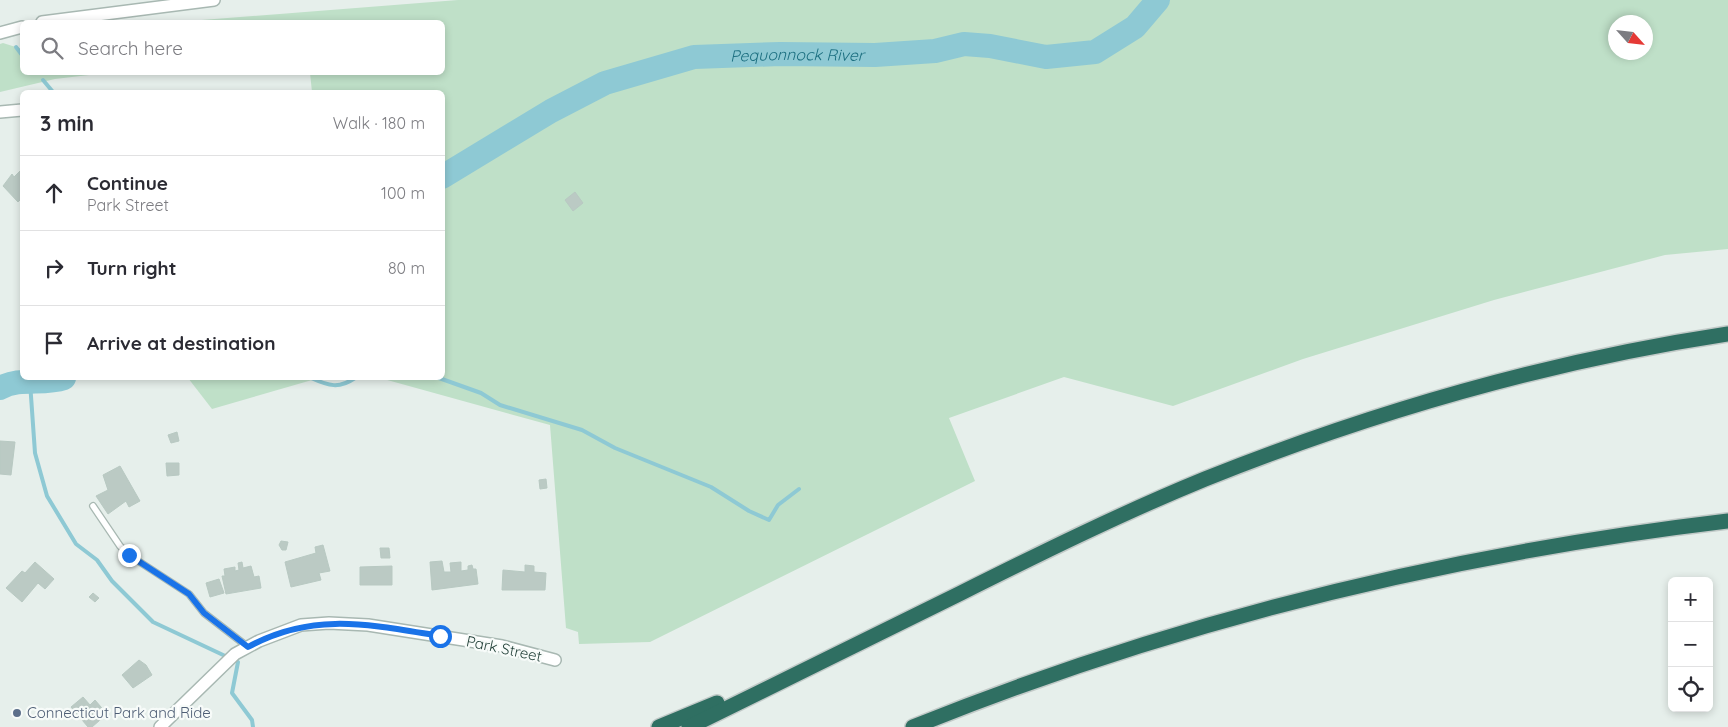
<!DOCTYPE html>
<meta charset="utf-8">
<style>
body{margin:0;font-family:Quicksand,sans-serif;background:#f7f7f7;color:#2b2b33}
.controls{position:absolute;right:15px;bottom:15px;display:grid;overflow:hidden;border-radius:8px;box-shadow:0 2px 8px #0003}
.controls button{width:45px;height:45px;display:grid;place-items:center;padding:0;border:0;border-bottom:1px solid #e1e1e2;background:#fff;color:#2b2b33;font:25px sans-serif}
.compass{position:absolute;left:1608px;top:15px;width:45px;height:45px;border-radius:50%;background:#fff;box-shadow:0 2px 8px #0003;rotate:117deg}
.stop{position:absolute;width:15px;height:15px;margin:-11px;border:4px solid #1a73e8;border-radius:50%;background:#fff}
.stop.end{background:#1a73e8;border-color:#fff;box-shadow:0 1px 5px #0008}
.list{margin:0;padding:0;list-style:none}
h2{display:flex;justify-content:space-between;align-items:center;height:65px;margin:0;padding:0 20px;font-size:21px}
h2 small{font-size:16px;font-weight:400;color:#7c7c81}
.list li{display:grid;grid-template-columns:32px 1fr auto;gap:15px;align-items:center;box-sizing:border-box;height:75px;padding:0 20px;border-top:1px solid #e1e1e2}
.list b{display:block;font-size:19px;white-space:nowrap}
.list p{margin:0;font-size:16px;white-space:nowrap;color:#7c7c81}
.list em{font-size:16px;font-style:normal;color:#7c7c81}
.icon{flex:none;width:28px;height:28px;fill:none;stroke:currentColor;stroke-width:2;stroke-linecap:round;stroke-linejoin:round}
.map{position:relative;flex:none;width:1728px;height:727px;overflow:hidden}
.search{position:absolute;background:#fff;box-shadow:0 2px 8px #0003;left:20px;top:20px;width:425px;height:55px;display:flex;align-items:center;gap:12px;box-sizing:border-box;padding:0 18px;border-radius:8px;color:#7c7c81;font-size:19px}
.panel{position:absolute;background:#fff;box-shadow:0 2px 8px #0003;left:20px;top:90px;width:425px;height:290px;border-radius:8px}
.map>svg:first-child{display:block}
.green{fill:#bfe0c8;fill-rule:evenodd}
.lines{fill:none;stroke-linecap:round;stroke-linejoin:round}
.stream{stroke:#8ec9d4;stroke-width:4}
.river{stroke:#8ec9d4;stroke-width:24}
.building{fill:#bbcac4;stroke:#b8c9c2}
.service-casing{stroke:#a8b8b2;stroke-width:8}
.minor-casing{stroke:#a8b8b2;stroke-width:14}
.motorway-casing{stroke:#c2cac8;stroke-width:18}
.service{stroke:#fff;stroke-width:5.5}
.minor{stroke:#fff;stroke-width:11}
.motorway{stroke:#2f6f62;stroke-width:15}
.route{stroke:#1a73e8;stroke-width:6}
.service-dot{fill:#5c6f8a;stroke:#f7fbf9;stroke-width:2}
.labels{text-anchor:middle;stroke-width:4.5;stroke-linejoin:round;paint-order:stroke}
.street-label{font-size:15px;fill:#24423a;stroke:#f7fbf9}
.service-label{font-size:15px;fill:#4e5e75;stroke:#f7fbf9;text-anchor:start}
.water-label{font-size:16px;font-style:italic;fill:#1c6f80;stroke:#f7fbf9}
</style>
<div class="map">
<svg width="1728" height="727" viewBox="0 0 1728 727">
<rect width="100%" height="100%" fill="#e6efeb"/>
<!-- green -->
<g class="green">
<path d="M458 0H1728V249L1665 255 1494 300 1303 359 1173 406 1064 377 949 418 975 481 650 642 579 644 578 632 566 628 550 425 380 378H442V92H312L310 73 442 72V22H176ZM1616 22H1646V52H1616Z"/>
<polygon points="3,43 22,49 22,72 106,73 55,79 0,92 0,44"/>
<polygon points="188,378 319,378 212,409"/>
</g>
<g class="lines">
<!-- stream -->
<g class="stream">
<polyline points="16,47 22,55"/>
<polyline points="43,80 53,92"/>
<path d="M311 378C329 386 339 389 355 378"/>
<polyline points="439,378 481,393 500,405 582,430 615,448 711,487 749,511 769,520 778,505 799,489"/>
<polyline points="30,382 35,453 47,496 76,544 97,560 112,581 153,622 238,662 232,693 252,720 253,727"/>
</g>
<!-- river -->
<g class="river">
<path id="s1" d="M442 177 551 111 605 83 694 57 780 54 875 55 935 51 964 44 990 46 1046 57 1095 52 1135 27 1158 0"/>
<path d="M0 388C20 377 43 385 64 378"/>
</g>
</g>
<!-- building -->
<g class="building">
<polygon points="22,169 22,198 18,202 3,186 12,174 14,177"/>
<polygon points="575,192 583,203 573,211 565,200"/>
<polygon points="177,432 179,441 171,443 168,435"/>
<polygon points="0,441 15,442 11,475 0,474"/>
<polygon points="166,463 179,463 179,475 167,476"/>
<polygon points="120,466 140,501 129,507 126,501 108,514 96,496 108,490 103,475"/>
<polygon points="546,479 547,488 540,489 539,480"/>
<polygon points="281,541 288,542 286,550 282,550 279,545"/>
<polygon points="323,545 330,571 319,573 321,580 291,587 285,562 316,553 315,547"/>
<polygon points="380,548 389,548 390,558 381,558"/>
<polygon points="442,561 444,572 451,572 450,563 461,562 461,571 468,570 468,566 472,565 473,569 476,569 478,584 432,590 430,562"/>
<polygon points="35,562 54,579 45,589 38,583 22,602 6,588 22,571 25,573"/>
<polygon points="242,562 243,568 251,566 254,577 259,576 261,588 226,594 222,576 225,576 224,569 235,567 235,571 239,570 238,563"/>
<polygon points="525,565 534,566 534,572 546,573 545,590 502,590 503,570 525,572"/>
<polygon points="392,566 392,585 360,585 360,567"/>
<polygon points="219,579 224,593 210,597 206,583"/>
<polygon points="93,593 99,598 95,602 89,597"/>
<polygon points="139,660 146,665 152,675 133,688 122,675"/>
<polygon points="83,697 90,705 95,700 107,714 92,727 88,727 71,707"/>
</g>
<g class="lines">
<defs>
<polyline id="service" points="93,506 120,546 129,555 189,594 204,613 248,647"/>
<g id="minor">
<polyline points="42,22 214,0"/>
<polyline points="0,33 22,27"/>
<polyline points="0,112 22,110"/>
<polyline points="160,727 235,654 259,641 301,625 329,623 368,625 502,646 555,660"/>
</g>
<g id="motorway">
<polyline points="659,727 717,703"/>
<path d="M689 727C780 682 870 638 961 593 1041 553 1122 513 1205 479 1373 412 1549 361 1728 334"/>
<path d="M913 727C1173 622 1449 554 1728 521"/>
</g>
</defs>
<!-- service casing -->
<use href="#service" class="service-casing"/>
<!-- minor casing -->
<use href="#minor" class="minor-casing"/>
<!-- motorway casing -->
<use href="#motorway" class="motorway-casing"/>
<!-- service -->
<use href="#service" class="service"/>
<!-- minor -->
<use href="#minor" class="minor"/>
<!-- motorway -->
<use href="#motorway" class="motorway"/>
</g>
<g class="lines">
<!-- route -->
<path class="route" d="M129 555 189 594 204 613 248 647C313 611 372 625 440 636"/>
</g>
<!-- markers -->
<circle class="service-dot" cx="17" cy="713" r="5"/>
<g class="labels">
<!-- street labels -->
<g class="street-label">
<text transform="translate(504 649) rotate(12)" y="5">Park Street</text>
</g>
<!-- service labels -->
<g class="service-label">
<text x="27" y="718">Connecticut Park and Ride</text>
</g>
<!-- water labels -->
<g class="water-label">
<text dy="6" stroke="none"><textPath href="#s1" startOffset="384">Pequonnock River</textPath></text>
</g>
</g>
</svg>
<div class="controls">
<button>+</button>
<button>−</button>
<button><svg class="icon" aria-label="locate" viewBox="0 0 24 24"><circle cx="12" cy="12" r="6"/><path d="M12 2v4M12 18v4M2 12h4M18 12h4"/></svg></button>
</div>
<svg class="compass" viewBox="-18 -18 36 36"><path d="M0-13l5 13h-10z" fill="#e53935"/><path d="M0 13l5-13h-10z" fill="#7c7c81"/></svg>
<div class="stop" style="left:440px;top:636px"></div>
<div class="stop end" style="left:129px;top:555px"></div>
<div class="search"><svg class="icon" aria-label="search" viewBox="0 0 24 24"><circle cx="10" cy="10" r="6"/><path d="M15 15l6 6"/></svg>Search here</div>
<section class="panel">
<h2>3 min<small>Walk · 180 m</small></h2>
<ul class="list">
<li><svg class="icon" aria-label="ahead" viewBox="0 0 24 24"><path d="M12 20V5M6 11l6-6 6 6"/></svg><div><b>Continue</b><p>Park Street</p></div><em>100 m</em></li>
<li><svg class="icon" aria-label="right" viewBox="0 0 24 24"><path d="M7 20v-9h11M14 6l5 5-5 5"/></svg><div><b>Turn right</b></div><em>80 m</em></li>
<li><svg class="icon" aria-label="arrive" viewBox="0 0 24 24"><path d="M6 21V4h12l-3 4 3 4H6"/></svg><div><b>Arrive at destination</b></div></li>
</ul>
</section>
</div>
